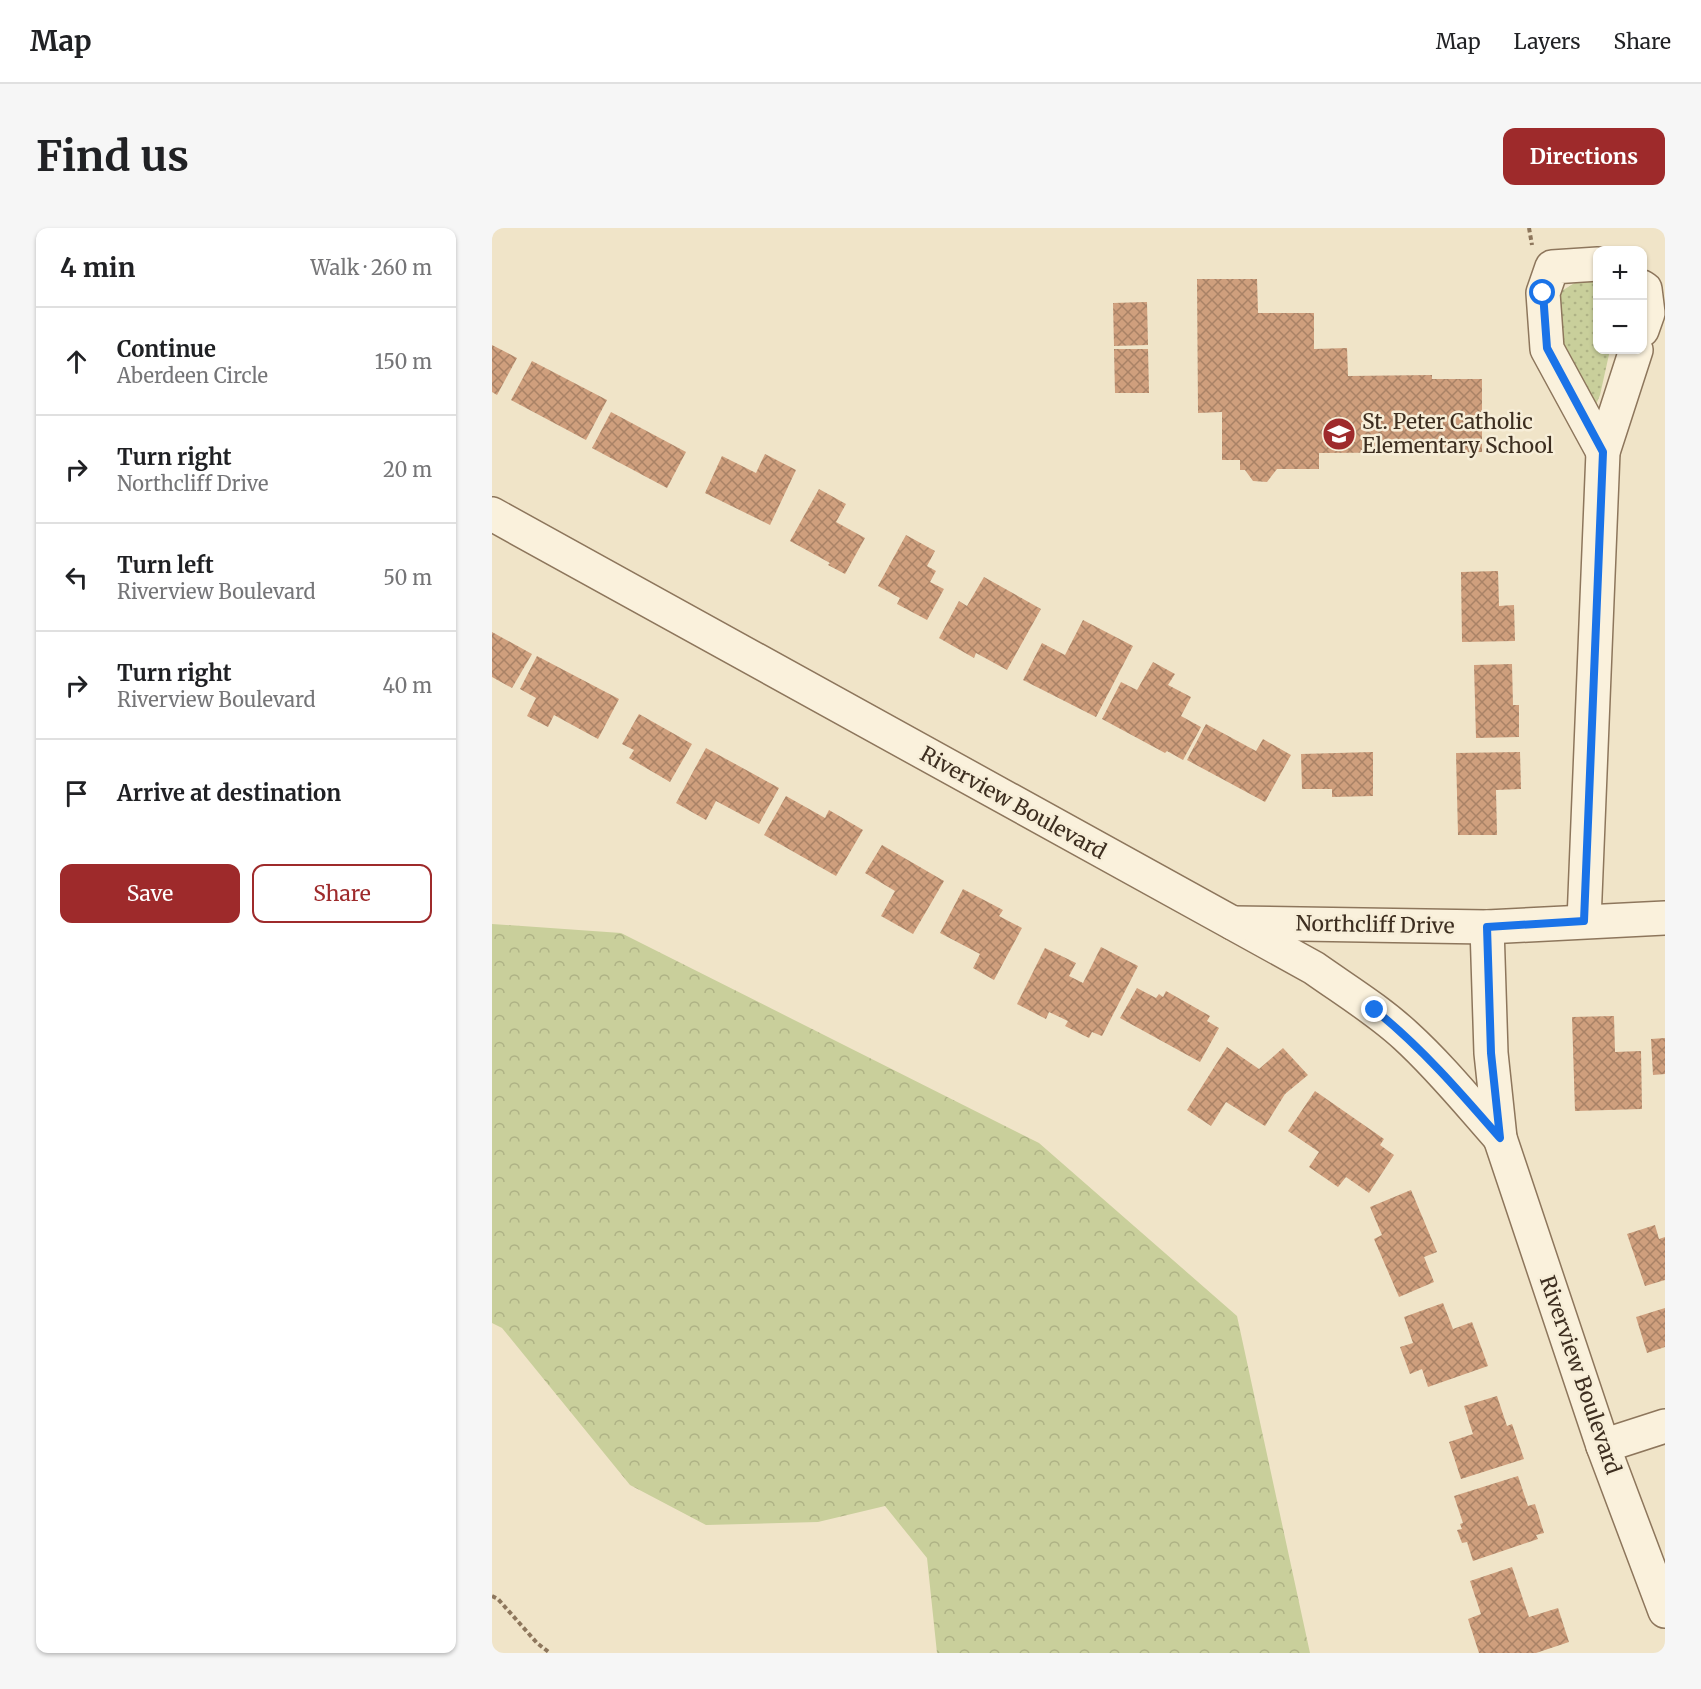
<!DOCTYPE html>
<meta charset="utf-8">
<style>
body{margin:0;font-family:Merriweather,serif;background:#f6f6f6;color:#202124}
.controls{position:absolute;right:18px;top:18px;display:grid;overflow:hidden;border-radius:12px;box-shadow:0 2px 4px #0004}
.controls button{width:54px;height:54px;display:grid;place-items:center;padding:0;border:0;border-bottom:2px solid #e0e0e0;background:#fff;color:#202124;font:30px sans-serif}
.stop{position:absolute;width:18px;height:18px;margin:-14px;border:4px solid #1a73e8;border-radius:50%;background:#fff}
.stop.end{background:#1a73e8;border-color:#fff;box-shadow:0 2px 6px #0008}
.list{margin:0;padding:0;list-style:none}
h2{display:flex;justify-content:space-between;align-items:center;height:78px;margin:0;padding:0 24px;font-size:26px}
h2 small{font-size:20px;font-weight:400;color:#757577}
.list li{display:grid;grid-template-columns:39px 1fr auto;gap:18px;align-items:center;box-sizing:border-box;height:108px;padding:0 24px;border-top:2px solid #e0e0e0}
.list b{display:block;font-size:22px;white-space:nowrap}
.list p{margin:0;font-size:20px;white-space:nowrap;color:#757577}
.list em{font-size:20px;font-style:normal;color:#757577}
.actions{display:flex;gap:12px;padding:18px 24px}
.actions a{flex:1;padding:14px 0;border:2px solid #9e2a2b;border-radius:12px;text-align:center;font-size:21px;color:#9e2a2b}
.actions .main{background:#9e2a2b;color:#fff}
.icon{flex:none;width:33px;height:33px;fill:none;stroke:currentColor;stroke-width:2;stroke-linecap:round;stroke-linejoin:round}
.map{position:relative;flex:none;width:1173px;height:1425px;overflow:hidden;border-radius:12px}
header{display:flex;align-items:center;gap:36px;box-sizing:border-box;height:84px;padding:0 30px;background:#fff;border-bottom:2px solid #e0e0e0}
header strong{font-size:28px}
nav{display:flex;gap:33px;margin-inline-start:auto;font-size:21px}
.intro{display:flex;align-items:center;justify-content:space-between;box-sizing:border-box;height:144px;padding:0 36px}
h1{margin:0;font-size:42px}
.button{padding:15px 27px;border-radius:12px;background:#9e2a2b;color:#fff;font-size:21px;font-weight:700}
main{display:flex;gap:36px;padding:0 36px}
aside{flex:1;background:#fff;border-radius:12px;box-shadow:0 2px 4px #0004}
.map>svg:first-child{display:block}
.grass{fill:url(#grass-dots)}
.forest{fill:url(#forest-crowns)}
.building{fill:url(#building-cross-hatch)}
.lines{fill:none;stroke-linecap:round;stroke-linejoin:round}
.minor-casing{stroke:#8d765c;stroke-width:36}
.path{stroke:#8d765c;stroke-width:4;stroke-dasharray:4.5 3;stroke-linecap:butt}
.minor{stroke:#faf1dc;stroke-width:33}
.route{stroke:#1a73e8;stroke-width:8}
.labels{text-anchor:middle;stroke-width:5;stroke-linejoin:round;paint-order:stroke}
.poi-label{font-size:21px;fill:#3d2e20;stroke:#f7eed8;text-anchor:start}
.street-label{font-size:21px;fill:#3d2e20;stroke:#f7eed8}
</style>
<header>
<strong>Map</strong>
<nav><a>Map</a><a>Layers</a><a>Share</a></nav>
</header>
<div class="intro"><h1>Find us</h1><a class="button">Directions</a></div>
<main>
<aside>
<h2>4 min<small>Walk · 260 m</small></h2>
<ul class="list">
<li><svg class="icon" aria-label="ahead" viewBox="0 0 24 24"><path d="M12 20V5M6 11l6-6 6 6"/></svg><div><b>Continue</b><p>Aberdeen Circle</p></div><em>150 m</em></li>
<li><svg class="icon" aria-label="right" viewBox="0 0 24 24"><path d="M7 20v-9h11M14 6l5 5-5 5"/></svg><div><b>Turn right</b><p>Northcliff Drive</p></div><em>20 m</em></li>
<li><svg class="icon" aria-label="left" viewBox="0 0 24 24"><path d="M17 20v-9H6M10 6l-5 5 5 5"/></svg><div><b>Turn left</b><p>Riverview Boulevard</p></div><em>50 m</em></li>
<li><svg class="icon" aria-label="right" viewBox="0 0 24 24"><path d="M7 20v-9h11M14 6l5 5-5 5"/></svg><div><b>Turn right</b><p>Riverview Boulevard</p></div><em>40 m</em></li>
<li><svg class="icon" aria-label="arrive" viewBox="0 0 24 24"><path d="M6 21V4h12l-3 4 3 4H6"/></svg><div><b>Arrive at destination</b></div></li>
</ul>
<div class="actions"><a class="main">Save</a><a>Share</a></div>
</aside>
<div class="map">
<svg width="1173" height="1425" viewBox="0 0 1173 1425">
<defs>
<pattern id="grass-dots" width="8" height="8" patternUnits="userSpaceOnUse" patternTransform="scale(1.5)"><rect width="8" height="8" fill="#c9cf9b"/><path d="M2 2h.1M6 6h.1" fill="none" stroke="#aeb285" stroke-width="1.8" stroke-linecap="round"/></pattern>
<pattern id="forest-crowns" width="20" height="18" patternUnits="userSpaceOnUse" patternTransform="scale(1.5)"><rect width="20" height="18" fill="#c9cf9b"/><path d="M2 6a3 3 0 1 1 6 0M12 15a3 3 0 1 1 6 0" fill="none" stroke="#aeb285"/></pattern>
<pattern id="building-cross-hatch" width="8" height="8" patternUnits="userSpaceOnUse" patternTransform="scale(1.5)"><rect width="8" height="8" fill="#cf9f7d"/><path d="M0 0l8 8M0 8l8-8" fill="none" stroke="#a98266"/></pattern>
</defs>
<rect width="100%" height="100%" fill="#f0e4c8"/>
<!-- grass -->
<polygon class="grass" points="1089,51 1105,54 1106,122 1118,122 1108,167 1103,179 1088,175 1063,87 1068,64"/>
<!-- forest -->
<polygon class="forest" points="0,696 129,705 547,915 745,1088 818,1425 445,1425 435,1330 393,1278 326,1294 214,1297 138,1257 10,1100 0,1095"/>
<!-- building -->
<g class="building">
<polygon points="705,51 765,51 766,85 822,85 822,121 855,120 856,148 940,147 940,151 990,151 990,224 827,225 827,241 785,241 775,254 761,253 753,242 748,242 748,232 730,232 730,184 706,185"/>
<polygon points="655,74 656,117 622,118 621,75"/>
<polygon points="0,117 25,130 5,167 0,164"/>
<polygon points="622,121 656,121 657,165 623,165"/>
<polygon points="40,133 115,172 94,212 19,172"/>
<polygon points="119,184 194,224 175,260 100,220"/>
<polygon points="273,226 304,242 278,297 213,265 230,228 264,245"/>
<polygon points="327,261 354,276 344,294 373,310 353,346 336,337 338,335 298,313"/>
<polygon points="414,307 443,323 435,338 444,343 438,354 452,361 435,392 405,376 408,370 386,358"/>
<polygon points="1006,343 1007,378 1022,377 1023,413 970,414 969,344"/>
<polygon points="492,349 549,381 515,442 484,425 482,430 447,410 467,373 475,378"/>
<polygon points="591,392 641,418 604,489 531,452 550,415 573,427"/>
<polygon points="0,404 40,426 20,460 0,449"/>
<polygon points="45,428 127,471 106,511 62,487 56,499 35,488 44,470 28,461"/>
<polygon points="661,434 683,446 676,457 699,469 689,488 709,499 691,532 675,523 673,525 610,491 629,454 645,462"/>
<polygon points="1020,436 1021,477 1027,477 1027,509 984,510 982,437"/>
<polygon points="147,486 200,516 178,554 137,530 142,522 130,516"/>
<polygon points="714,496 764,523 771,511 799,527 773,574 695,532"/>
<polygon points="214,520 287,560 267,596 224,573 214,592 184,575"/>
<polygon points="881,524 881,568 840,569 840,561 810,561 809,526"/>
<polygon points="1028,524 1029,561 1004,562 1005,607 966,607 964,525"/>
<polygon points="294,568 333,590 337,582 371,602 344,648 272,607"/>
<polygon points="390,617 452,653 421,706 389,688 403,663 373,645"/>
<polygon points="471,661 511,682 507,688 530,700 502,752 481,740 488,726 448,705"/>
<polygon points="609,719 646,738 610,808 600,804 597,810 573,798 576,793 557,784 554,791 525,776 553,720 584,735 577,748 591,755"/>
<polygon points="645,760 664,770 667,766 671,769 674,763 718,788 715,793 727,800 708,834 628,790"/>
<polygon points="1122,788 1123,824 1149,823 1150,881 1083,883 1080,789"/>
<polygon points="1173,810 1173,846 1161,847 1159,811"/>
<polygon points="735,819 767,841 791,820 816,847 793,866 773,898 734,874 719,898 695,882"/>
<polygon points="823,863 892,911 888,917 902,927 877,965 854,949 846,959 817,939 827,924 796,903"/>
<polygon points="919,962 945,1024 932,1029 942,1054 907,1069 882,1011 890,1007 878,979"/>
<polygon points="1163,997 1167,1011 1173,1009 1173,1052 1153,1058 1135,1006"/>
<polygon points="951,1075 961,1101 980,1094 996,1138 936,1159 930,1141 918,1146 908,1119 921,1115 912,1089"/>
<polygon points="1173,1080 1173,1119 1155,1125 1144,1089"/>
<polygon points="1005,1168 1015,1198 1020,1196 1032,1231 969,1251 957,1214 981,1206 972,1178"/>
<polygon points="1026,1248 1036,1278 1043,1276 1052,1305 1044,1307 1046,1311 981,1333 975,1314 970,1315 965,1302 970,1301 968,1296 971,1295 962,1268"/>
<polygon points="1020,1339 1037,1389 1066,1380 1077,1414 1044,1425 987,1425 976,1391 989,1386 978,1353"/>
</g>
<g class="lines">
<defs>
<g id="minor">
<polyline points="1106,36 1060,39 1051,65 1055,121 1111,224"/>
<polyline points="1150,59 1153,61 1156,85 1150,102"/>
<path d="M0 286 822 740C853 762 886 782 914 808 948 839 977 875 1008 910"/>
<polyline points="1092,693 1111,224 1144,122"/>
<polyline points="741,695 995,699 1173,690"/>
<polyline points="995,699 999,825 1008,910 1111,1218 1173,1383"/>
<polyline points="1111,1218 1173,1198"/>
</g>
</defs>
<!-- minor casing -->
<use href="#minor" class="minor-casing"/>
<!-- path -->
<g class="path">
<polyline points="1037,0 1040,17"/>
<polyline points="0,1368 6,1371 45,1415 58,1425"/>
</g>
<!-- minor -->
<use href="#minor" class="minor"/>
</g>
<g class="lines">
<!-- route -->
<path class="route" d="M883 782C931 821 968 864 1008 910L999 825 995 699 1092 693 1111 224 1055 120 1051 65"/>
</g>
<!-- icons -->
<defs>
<symbol id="school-disc" viewBox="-11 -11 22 22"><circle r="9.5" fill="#9e2a2b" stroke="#f7eed8"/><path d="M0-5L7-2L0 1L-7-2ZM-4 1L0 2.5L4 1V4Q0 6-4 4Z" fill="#fff"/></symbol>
</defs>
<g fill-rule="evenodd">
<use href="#school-disc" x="828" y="187" width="38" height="38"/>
</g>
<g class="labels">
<!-- poi labels -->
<g class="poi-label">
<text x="870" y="201">St. Peter Catholic<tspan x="870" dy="24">Elementary School</tspan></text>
</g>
<!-- street labels -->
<g class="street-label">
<text transform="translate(521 575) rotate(29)" y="7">Riverview Boulevard</text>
<text transform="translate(883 697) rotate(1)" y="7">Northcliff Drive</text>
<text transform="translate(1088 1147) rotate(71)" y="7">Riverview Boulevard</text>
</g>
</g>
</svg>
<div class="controls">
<button>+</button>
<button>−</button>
</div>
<div class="stop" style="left:1051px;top:65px"></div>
<div class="stop end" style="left:883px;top:782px"></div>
</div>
</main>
